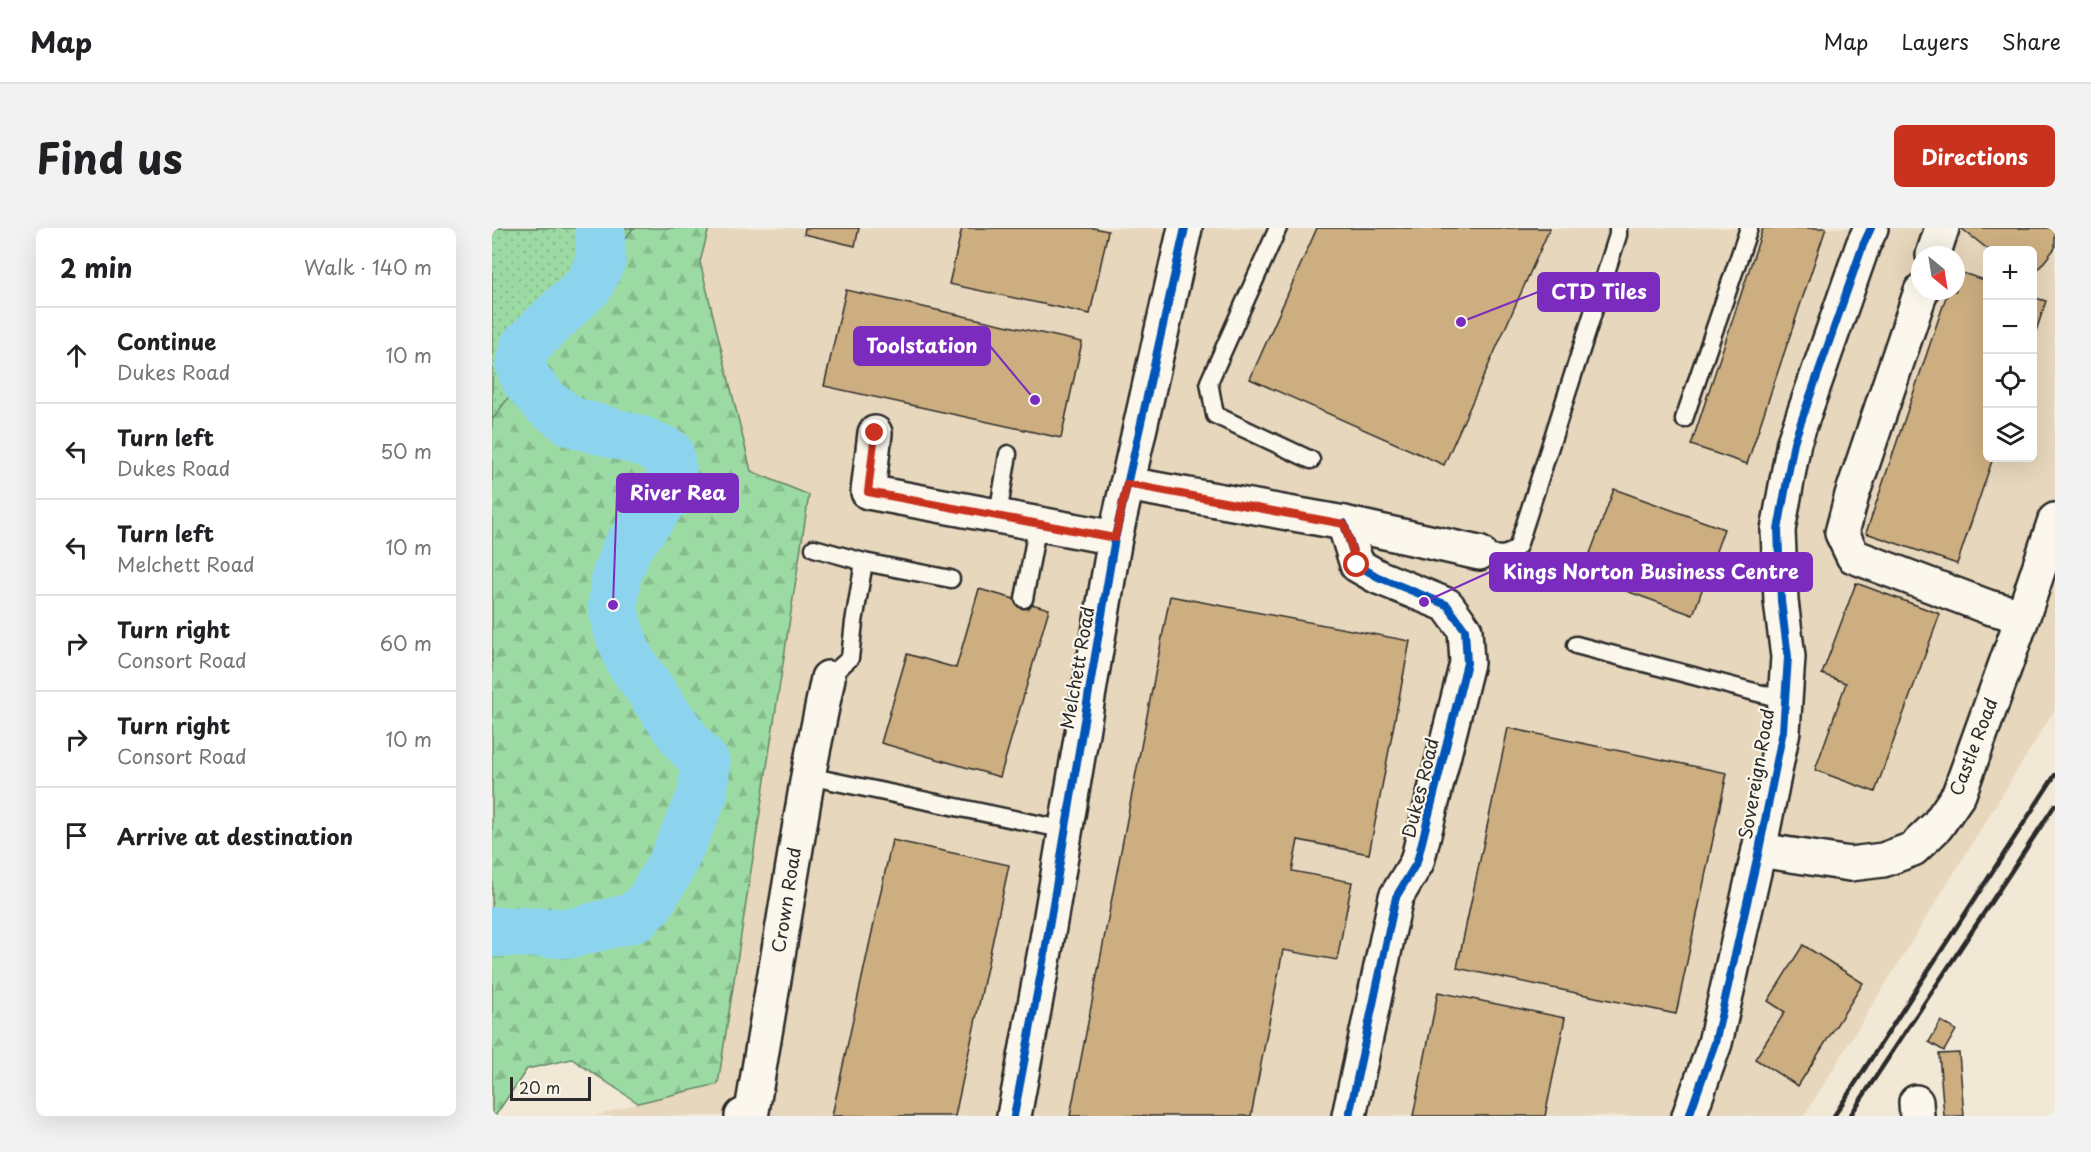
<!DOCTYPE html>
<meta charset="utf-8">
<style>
body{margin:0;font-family:"Playpen Sans",sans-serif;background:#f2f2f2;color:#202124}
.controls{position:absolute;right:18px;top:18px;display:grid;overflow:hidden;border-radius:9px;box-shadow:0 6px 24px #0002}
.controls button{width:54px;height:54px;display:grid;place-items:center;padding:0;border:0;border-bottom:2px solid #e0e0e0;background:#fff;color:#202124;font:30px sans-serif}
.compass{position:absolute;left:1419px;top:18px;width:54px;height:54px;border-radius:50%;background:#fff;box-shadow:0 6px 24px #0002;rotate:150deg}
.scale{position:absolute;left:18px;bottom:15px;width:81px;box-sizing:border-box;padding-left:6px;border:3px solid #2b2b2b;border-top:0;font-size:16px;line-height:21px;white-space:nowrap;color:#2b2b2b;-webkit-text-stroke:4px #fbf7ec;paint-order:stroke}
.stop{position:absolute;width:18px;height:18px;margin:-14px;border:4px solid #c8321e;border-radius:50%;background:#fff}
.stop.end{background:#c8321e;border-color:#fff;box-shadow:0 2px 6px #0008}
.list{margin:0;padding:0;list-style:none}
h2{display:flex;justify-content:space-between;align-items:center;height:78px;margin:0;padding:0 24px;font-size:26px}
h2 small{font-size:20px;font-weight:400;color:#757577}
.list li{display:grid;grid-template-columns:39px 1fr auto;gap:18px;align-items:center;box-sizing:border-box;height:96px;padding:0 24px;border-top:2px solid #e0e0e0}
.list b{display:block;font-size:22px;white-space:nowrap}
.list p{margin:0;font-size:20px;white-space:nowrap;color:#757577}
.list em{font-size:20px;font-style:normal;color:#757577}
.icon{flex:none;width:33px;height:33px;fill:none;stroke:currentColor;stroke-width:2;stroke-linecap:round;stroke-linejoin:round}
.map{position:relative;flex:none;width:1563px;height:888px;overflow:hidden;border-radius:9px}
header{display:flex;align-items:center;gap:36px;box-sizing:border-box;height:84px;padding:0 30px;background:#fff;border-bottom:2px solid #e0e0e0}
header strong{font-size:28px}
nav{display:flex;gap:33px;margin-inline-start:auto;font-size:21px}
.intro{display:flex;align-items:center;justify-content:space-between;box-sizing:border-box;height:144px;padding:0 36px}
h1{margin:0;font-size:42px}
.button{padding:15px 27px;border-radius:9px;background:#c8321e;color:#fff;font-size:21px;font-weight:700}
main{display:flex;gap:36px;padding:0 36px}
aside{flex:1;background:#fff;border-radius:9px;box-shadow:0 6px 24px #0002}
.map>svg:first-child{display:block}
.built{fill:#e7d7bc;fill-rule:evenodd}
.forest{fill:url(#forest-firs);stroke:#638267;stroke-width:1.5}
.park{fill:url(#park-dots);stroke:#638267;stroke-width:1.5}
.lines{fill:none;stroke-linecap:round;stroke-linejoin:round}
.river{stroke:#8cd3ee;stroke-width:50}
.building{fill:#ccae80;stroke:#2b2b2b;stroke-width:1.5}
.service-casing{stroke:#2b2b2b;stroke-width:21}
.minor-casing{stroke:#2b2b2b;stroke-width:38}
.tertiary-casing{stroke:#2b2b2b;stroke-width:38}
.service{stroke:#fbf7ec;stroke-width:16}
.minor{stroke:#fbf7ec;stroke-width:33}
.tertiary{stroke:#fbf7ec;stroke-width:33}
.rail{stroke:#2b2b2b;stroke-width:4.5}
.cycleway-casing{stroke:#fbf7ec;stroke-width:11}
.cycleway{stroke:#0057b8;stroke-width:8}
.route{stroke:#c8321e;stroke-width:8}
.labels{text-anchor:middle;stroke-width:4.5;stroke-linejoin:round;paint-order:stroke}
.street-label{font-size:18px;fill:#2b2b2b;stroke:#fbf7ec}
.leader{fill:none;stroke:#7b2cbf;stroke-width:2}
.callout-dot{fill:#7b2cbf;stroke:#fbf7ec;stroke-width:2}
.callout{fill:#7b2cbf;stroke:#7b2cbf;stroke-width:2}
.callout-label{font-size:20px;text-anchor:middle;font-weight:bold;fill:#fff}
</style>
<header>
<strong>Map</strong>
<nav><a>Map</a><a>Layers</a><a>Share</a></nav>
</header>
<div class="intro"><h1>Find us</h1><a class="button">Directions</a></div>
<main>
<aside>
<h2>2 min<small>Walk · 140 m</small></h2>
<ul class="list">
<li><svg class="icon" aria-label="ahead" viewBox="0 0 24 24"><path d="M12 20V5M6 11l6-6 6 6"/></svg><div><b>Continue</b><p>Dukes Road</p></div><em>10 m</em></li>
<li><svg class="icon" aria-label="left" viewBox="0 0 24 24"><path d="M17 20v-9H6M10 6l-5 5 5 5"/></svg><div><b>Turn left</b><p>Dukes Road</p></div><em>50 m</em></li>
<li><svg class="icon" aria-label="left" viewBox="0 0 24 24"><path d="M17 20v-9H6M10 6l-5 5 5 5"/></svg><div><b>Turn left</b><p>Melchett Road</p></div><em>10 m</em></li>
<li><svg class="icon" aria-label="right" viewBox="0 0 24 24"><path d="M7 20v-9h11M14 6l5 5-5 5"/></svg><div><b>Turn right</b><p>Consort Road</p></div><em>60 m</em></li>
<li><svg class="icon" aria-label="right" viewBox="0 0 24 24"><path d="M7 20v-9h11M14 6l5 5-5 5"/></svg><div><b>Turn right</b><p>Consort Road</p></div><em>10 m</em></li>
<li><svg class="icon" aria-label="arrive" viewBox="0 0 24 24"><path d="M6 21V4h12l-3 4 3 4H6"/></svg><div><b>Arrive at destination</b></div></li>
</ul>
</aside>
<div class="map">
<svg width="1563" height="888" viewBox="0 0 1563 888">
<defs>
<pattern id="forest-firs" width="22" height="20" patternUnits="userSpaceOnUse" patternTransform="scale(1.5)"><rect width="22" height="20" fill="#9bdaa3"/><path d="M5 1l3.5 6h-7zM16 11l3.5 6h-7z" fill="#86bb8c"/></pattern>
<pattern id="park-dots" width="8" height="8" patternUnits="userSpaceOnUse" patternTransform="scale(1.5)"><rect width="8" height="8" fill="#9bdaa3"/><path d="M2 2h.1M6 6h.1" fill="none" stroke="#86bb8c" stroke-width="1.8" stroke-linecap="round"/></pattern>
</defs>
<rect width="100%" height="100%" fill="#f2e8d6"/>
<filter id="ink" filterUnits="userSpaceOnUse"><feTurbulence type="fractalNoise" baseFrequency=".0167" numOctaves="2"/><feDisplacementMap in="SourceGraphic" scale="12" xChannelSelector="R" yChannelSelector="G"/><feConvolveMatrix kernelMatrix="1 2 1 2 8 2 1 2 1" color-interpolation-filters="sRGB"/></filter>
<g filter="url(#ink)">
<!-- built -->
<path class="built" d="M217 0H1563V481L1312 888H103L146 875 226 855 317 267 259 243 208 34ZM1496 22H1540V230H1496ZM1428 27H1464V63H1428Z"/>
<!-- forest -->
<polygon class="forest" points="0,0 217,0 208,34 259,243 317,267 226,856 146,875 80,831 35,841 3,888 0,888"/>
<!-- park -->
<polygon class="park" points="0,0 141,0 0,192"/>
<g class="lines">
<!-- river -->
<polyline class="river" points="0,704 80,705 144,689 158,674 180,636 211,566 213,535 194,513 138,433 125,399 121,377 124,349 135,320 170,273 180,247 177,225 150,213 80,194 54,175 35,153 28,137 33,118 97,57 109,32 108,0"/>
</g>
<!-- building -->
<g class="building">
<polygon points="313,0 367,0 363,18 312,6"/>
<polygon points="470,0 602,0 616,3 598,86 457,56"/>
<polygon points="825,0 1058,0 952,237 758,151"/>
<polygon points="1271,0 1334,0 1255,236 1199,217"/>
<polygon points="1469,0 1563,0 1563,20 1540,49 1540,22 1497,22"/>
<polygon points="1464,43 1496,53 1496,230 1501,230 1465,336 1374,305 1456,63 1464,63"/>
<polygon points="354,62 590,114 569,210 332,158"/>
<polygon points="1540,69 1554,73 1540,115"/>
<polygon points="1122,261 1232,301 1201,387 1090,347"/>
<polygon points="1364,355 1448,386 1383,564 1323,542 1354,455 1330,446"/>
<polygon points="487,361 557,381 508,549 389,515 415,426 464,440"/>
<polygon points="678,368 918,413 877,626 806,612 800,643 860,654 845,732 791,722 759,888 578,888"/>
<polygon points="1016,500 1235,545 1184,786 965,740"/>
<polygon points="400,612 517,637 463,888 340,888"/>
<polygon points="1311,717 1371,755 1306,858 1263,831 1293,784 1276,773"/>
<polygon points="946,764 1073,790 1053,888 921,888"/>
<polygon points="1449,793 1464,802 1452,823 1437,814"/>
<polygon points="1467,825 1472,888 1452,888 1447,826"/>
</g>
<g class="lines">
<defs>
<g id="service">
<polyline points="786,0 717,154 723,187 819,232"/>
<polyline points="1192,191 1257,0"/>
<polyline points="506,287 516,226"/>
<polyline points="322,320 372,334"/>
<path d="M987 325C1003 326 1016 331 1026 318L1126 7V0"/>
<polyline points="532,371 546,295"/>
<polyline points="1084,417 1293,472"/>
<polyline points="336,450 358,430 362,394 372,334 459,351"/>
<polyline points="316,548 574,602"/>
</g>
<g id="minor">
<polyline points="1441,27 1450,0"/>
<polyline points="1429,63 1360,267 1350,305 1361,328 1496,379 1531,388"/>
<polyline points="383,205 376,264 623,310"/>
<polyline points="635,256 852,295 987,325"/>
<polyline points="852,295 865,337 886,349 955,377 973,402 975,435 925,634 904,669 857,888"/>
<polyline points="1267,622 1358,636 1391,632 1421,621 1445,598 1467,566 1531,388 1563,292"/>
<polyline points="1424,874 1425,888"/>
<polyline points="250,888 260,883 316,548 336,450"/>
<polyline points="1197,888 1223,815 1267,622 1291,503 1296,429 1289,373 1286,302 1302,214 1371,17 1379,0"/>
</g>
<polyline id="tertiary" points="522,888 553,723 623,310 693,0"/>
</defs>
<!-- service casing -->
<use href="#service" class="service-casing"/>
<!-- minor casing -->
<use href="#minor" class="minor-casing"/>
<!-- tertiary casing -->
<use href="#tertiary" class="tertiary-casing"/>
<!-- service -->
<use href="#service" class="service"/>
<!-- minor -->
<use href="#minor" class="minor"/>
<!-- tertiary -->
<use href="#tertiary" class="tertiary"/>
<!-- rail -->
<g class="rail">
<polyline points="1342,888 1563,547"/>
<polyline points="1358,888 1563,577"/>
</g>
<defs>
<g id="cycleway">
<polyline points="852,295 865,337 886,349 955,377 973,402 975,435 925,634 904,669 857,888"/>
<polyline points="522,888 553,723 623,310 693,0"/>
<polyline points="1197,888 1223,815 1267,622 1291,503 1296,429 1289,373 1286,302 1302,214 1371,17 1379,0"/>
</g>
</defs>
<!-- cycleway casing -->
<use href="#cycleway" class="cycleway-casing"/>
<!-- cycleway -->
<use href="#cycleway" class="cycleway"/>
</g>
</g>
<g class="lines" filter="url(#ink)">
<!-- route -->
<polyline class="route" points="383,205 376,264 623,310 635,256 852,296 865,337"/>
</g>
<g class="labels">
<!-- street labels -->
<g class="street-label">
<text transform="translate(586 440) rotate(-80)" y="6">Melchett Road</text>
<text transform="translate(1482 519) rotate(-69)" y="6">Castle Road</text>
<text transform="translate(1265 546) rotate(-80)" y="6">Sovereign Road</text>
<text transform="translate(929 560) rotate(-76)" y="6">Dukes Road</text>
<text transform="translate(295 672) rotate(-81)" y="6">Crown Road</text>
</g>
</g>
<!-- callouts -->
<path class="leader" d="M969 94L1046 64M543 172L498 118M121 377L125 265M932 374L998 344"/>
<g class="callout-dot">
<circle cx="969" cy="94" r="6"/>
<circle cx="543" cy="172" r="6"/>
<circle cx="121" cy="377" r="6"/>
<circle cx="932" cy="374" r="6"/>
</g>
<g class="callout">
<rect x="1046" y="45" width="121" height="38" rx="6"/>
<rect x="362" y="99" width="136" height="38" rx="6"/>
<rect x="125" y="246" width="121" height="38" rx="6"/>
<rect x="998" y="325" width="322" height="38" rx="6"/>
</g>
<g class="callout-label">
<text x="1107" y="71">CTD Tiles</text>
<text x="430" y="125">Toolstation</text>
<text x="186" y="272">River Rea</text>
<text x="1159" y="351">Kings Norton Business Centre</text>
</g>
</svg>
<div class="controls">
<button>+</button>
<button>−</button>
<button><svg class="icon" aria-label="locate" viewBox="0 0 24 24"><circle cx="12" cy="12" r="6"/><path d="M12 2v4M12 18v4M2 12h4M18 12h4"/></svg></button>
<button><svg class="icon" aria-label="layers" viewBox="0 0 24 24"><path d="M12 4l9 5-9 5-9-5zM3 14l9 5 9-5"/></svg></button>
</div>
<svg class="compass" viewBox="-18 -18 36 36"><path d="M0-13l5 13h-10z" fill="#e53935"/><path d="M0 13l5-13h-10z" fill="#757577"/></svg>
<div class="scale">20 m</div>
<div class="stop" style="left:865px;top:337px"></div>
<div class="stop end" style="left:383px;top:205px"></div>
</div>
</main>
